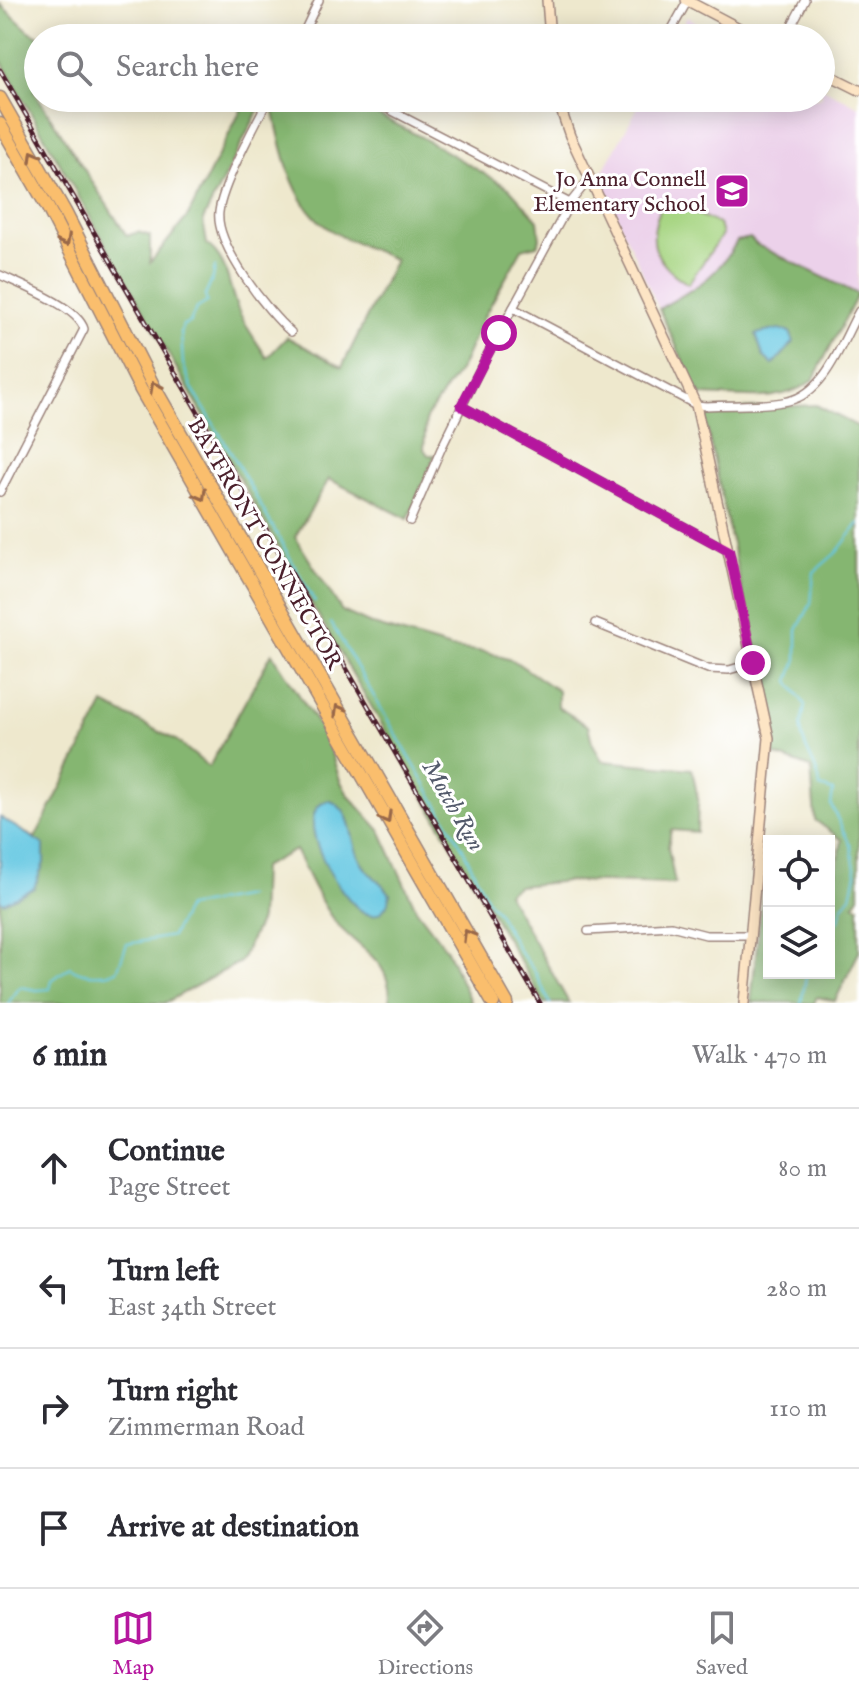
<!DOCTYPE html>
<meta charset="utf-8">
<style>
body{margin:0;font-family:"IM FELL English",serif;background:#f2f2f3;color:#2b2b33}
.controls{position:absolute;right:24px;bottom:24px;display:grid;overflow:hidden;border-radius:0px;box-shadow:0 4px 20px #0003}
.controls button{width:72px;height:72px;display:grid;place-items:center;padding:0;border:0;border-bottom:2px solid #e1e1e2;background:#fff;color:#2b2b33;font:40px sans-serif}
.stop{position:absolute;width:24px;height:24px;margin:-18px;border:6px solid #b5179e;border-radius:50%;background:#fff}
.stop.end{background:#b5179e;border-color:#fff;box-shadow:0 2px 8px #0008}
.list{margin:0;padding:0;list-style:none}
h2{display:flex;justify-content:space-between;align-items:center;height:104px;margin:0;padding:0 32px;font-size:34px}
h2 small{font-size:26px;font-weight:400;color:#7c7c81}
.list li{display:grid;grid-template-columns:52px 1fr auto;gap:24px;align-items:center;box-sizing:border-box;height:120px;padding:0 32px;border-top:2px solid #e1e1e2}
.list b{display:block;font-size:30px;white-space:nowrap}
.list p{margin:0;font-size:26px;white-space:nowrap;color:#7c7c81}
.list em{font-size:26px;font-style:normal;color:#7c7c81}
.icon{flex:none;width:44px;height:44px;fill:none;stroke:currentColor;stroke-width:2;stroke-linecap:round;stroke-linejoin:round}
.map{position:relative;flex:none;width:859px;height:1003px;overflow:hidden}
.search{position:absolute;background:#fff;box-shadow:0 4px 20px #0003;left:24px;right:24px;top:24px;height:88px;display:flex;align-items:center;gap:20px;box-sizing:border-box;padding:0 28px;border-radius:44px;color:#7c7c81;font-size:30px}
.sheet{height:584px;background:#fff}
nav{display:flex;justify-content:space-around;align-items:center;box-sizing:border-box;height:112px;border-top:2px solid #e1e1e2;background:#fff;font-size:22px;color:#7c7c81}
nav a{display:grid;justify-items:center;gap:4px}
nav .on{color:#b5179e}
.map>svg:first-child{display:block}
.built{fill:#ecd1ea}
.green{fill:#a7d583;stroke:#787a57;stroke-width:2}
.forest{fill:#85b671;stroke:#686a4e;stroke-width:2}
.water{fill:#64c7e2;stroke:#577386;stroke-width:2}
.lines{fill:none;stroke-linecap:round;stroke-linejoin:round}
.stream{stroke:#64c7e2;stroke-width:2}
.street-casing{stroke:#9c847c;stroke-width:10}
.secondary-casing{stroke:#9c847c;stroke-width:12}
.highway-casing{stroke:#9c847c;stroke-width:15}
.street{stroke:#fff;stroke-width:7}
.secondary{stroke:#fde5c5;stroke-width:9}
.highway{stroke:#fabe6d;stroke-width:12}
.rail-casing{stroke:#4a1f2b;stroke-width:5}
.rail{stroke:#fff;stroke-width:2;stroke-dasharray:6;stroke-linecap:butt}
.oneway{stroke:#996749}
.route{stroke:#b5179e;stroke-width:10}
.labels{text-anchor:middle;stroke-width:6;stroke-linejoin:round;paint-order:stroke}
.poi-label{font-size:22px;fill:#4a1f2b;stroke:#fff;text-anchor:end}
.street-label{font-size:22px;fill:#4a1f2b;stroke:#fff}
.water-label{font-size:24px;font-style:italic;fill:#535a6b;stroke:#fff}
</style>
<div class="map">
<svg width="859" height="1003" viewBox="0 0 859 1003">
<rect width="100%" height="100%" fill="#fff"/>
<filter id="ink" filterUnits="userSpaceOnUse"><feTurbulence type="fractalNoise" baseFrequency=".0125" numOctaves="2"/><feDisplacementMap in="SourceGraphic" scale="16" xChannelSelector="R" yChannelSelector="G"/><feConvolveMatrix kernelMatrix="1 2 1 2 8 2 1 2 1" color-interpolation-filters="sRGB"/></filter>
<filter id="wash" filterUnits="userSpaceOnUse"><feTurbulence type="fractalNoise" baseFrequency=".006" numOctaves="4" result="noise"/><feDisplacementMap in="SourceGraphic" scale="32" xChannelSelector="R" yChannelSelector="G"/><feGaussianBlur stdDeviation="1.8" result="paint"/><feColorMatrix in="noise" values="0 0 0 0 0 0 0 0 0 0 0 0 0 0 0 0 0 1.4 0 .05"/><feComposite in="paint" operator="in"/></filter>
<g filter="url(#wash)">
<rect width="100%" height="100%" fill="#eee8cd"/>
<!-- built -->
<g class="built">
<polygon points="687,17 695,21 698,30 711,29 727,38 676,38"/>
<polygon points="821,87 859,107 858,294 771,252 737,241 724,264 704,283 659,309 599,178 643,98 821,98"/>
</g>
<!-- green -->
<path class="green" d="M665 199 719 224 722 235 688 284C651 261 645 238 665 199Z"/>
<!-- forest -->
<g class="forest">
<path d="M0 4 29 31 42 38H38V83L34 91 127 236 138 232 150 236V263L188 216 247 98 262 103 203 220 207 244C229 261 227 283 237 307 244 325 257 342 267 358L287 337 342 367 395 260C375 250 352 243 332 231 290 205 282 148 272 104L275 98H345L421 137 509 188 538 220 540 239 537 245 522 249 482 320 462 366 426 418 424 449 428 455H435L408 519 329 479 295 537 342 611 373 625 451 648 487 652 514 661 558 691V707L588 726 592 742 602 761 692 769 698 799 697 832 671 830 668 847 675 884 569 881 518 886 507 893 569 1003H544L282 553 0 59Z"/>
<path d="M750 238 757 245 858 294 813 380C782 405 739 396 702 395L696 388 659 309C696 287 715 280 737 241Z"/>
<polygon points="816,405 859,427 859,896 854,904 859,907 859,952 835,1001 817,997 814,1003 751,1002 766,863 769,863 769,973 829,973 829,872 836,873 842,840 815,820 811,768 774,755 768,711 705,419 712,410"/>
<path d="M272 653 326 737 340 780 348 795 380 830 416 909 447 950 471 1003H390C392 955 354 949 332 918 317 897 307 872 295 850L262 867 260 920 240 962 165 1003H0V820L35 838 104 704 176 740 209 767Z"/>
</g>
<!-- water -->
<g class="water">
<polygon points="779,329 790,332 794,342 773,365 763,356 756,334"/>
<path d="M329 800C355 811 349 839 360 860 366 874 382 881 390 894 389 906 379 920 365 913 343 903 285 813 329 800Z"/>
<polygon points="0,817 44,845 44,863 34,888 4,903 0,901"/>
</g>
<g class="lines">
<!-- stream -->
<g class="stream">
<polyline points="215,267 213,278 205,296 207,302 196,309 190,322 183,325 181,331 183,364 192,388 233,456 315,602"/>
<polyline points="331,623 461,845 488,901 497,911 518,949 535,972 550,1003"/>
<path d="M829 931 839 920 842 907 851 896 856 874 851 847 831 805 833 791 820 787C819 766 804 752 801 731 800 723 804 714 805 705L789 681 797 659V630L811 604 814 572 837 552 859 523"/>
<path d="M8 1003 20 987 37 990 50 989 52 980 70 967C82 976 103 976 117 971L127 944 172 936 187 907 247 896"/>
<polyline points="801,1003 807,973"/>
</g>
</g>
</g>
<g filter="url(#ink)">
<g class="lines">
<defs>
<g id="street">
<polyline points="301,38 319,0"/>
<polyline points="667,38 688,0"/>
<polyline points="785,38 805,0"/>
<path d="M269 98C256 123 222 185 219 212 215 244 267 312 291 332"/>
<polyline points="367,98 570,203"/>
<path d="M0 275C21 285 78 307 84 329L0 492"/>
<path d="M513 308 696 405 706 406C733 404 762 407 788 401 826 393 842 341 859 311"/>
<polyline points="461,406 729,551"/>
<polyline points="410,521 441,449 483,363 570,203 590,178"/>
<polyline points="595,623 708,669 729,670 753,663"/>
<polyline points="588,931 671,926 706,935 751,935"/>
</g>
<g id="secondary">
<polyline points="547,0 550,38"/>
<polyline points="686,0 758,38"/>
<polyline points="821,71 859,90"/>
<polyline points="557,98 570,136 696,405 769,738 744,1003"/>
</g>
<g id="highway">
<polyline points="0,98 65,212 153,385 507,1003"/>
<polyline points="0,124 48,208 141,390 493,1003"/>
</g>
</defs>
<!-- street casing -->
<use href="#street" class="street-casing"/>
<!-- secondary casing -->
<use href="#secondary" class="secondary-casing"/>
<!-- highway casing -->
<use href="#highway" class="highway-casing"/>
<!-- street -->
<use href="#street" class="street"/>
<!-- secondary -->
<use href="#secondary" class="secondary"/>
<!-- highway -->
<use href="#highway" class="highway"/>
<defs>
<polyline id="rail" points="0,70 540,1003"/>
</defs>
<!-- rail casing -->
<use href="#rail" class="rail-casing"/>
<!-- rail -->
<use href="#rail" class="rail"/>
</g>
<!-- one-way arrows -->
<defs><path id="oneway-chevron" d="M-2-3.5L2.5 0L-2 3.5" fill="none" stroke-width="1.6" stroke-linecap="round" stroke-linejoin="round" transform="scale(2)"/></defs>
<g class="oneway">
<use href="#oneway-chevron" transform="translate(34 156) rotate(-120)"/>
<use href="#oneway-chevron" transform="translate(65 241) rotate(62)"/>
<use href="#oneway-chevron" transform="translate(155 387) rotate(-118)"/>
<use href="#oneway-chevron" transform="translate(201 495) rotate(61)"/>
<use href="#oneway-chevron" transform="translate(339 710) rotate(-120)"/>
<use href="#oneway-chevron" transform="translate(386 818) rotate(60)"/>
<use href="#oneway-chevron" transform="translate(468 935) rotate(-120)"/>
</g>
</g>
<g class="lines" filter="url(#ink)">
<!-- route -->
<polyline class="route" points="499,333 461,406 729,551 753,663"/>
</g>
<!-- icons -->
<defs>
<symbol id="school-square" viewBox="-11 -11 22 22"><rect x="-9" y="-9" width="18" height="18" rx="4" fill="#b5179e" stroke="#fff"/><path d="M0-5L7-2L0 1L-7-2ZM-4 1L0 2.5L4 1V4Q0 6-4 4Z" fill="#fff"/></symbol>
</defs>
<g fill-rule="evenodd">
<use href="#school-square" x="712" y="171" width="40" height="40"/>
</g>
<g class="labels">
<!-- poi labels -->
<g class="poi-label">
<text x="706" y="186">Jo Anna Connell<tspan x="706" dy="25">Elementary School</tspan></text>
</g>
<!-- street labels -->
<g class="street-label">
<text transform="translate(266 543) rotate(60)" y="8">BAYFRONT CONNECTOR</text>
</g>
<!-- water labels -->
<g class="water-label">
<text transform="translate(454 805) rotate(60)" y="8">Motch Run</text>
</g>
</g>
</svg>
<div class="controls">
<button><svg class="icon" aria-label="locate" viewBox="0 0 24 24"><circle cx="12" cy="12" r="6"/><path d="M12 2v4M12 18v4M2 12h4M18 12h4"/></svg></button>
<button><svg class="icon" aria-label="layers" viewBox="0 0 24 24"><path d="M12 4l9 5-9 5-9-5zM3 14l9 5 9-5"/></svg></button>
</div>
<div class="stop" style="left:499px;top:333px"></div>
<div class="stop end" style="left:753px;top:663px"></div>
<div class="search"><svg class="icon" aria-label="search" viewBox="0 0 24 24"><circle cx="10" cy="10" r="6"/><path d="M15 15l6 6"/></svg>Search here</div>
</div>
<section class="sheet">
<h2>6 min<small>Walk · 470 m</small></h2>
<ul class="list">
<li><svg class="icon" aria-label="ahead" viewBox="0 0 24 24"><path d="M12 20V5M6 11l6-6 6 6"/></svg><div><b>Continue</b><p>Page Street</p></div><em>80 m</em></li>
<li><svg class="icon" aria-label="left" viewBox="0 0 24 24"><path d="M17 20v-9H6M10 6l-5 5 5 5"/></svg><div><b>Turn left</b><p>East 34th Street</p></div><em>280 m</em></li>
<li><svg class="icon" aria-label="right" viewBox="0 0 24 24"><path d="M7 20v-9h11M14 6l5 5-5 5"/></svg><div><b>Turn right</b><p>Zimmerman Road</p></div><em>110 m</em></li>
<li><svg class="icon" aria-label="arrive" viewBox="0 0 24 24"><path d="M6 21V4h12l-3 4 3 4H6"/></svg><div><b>Arrive at destination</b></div></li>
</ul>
</section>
<nav>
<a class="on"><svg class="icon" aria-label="map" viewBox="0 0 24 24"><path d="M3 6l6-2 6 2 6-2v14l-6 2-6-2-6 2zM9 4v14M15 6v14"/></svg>Map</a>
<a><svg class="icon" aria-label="directions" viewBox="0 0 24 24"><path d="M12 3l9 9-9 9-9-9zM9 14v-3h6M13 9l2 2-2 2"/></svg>Directions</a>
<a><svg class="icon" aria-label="saved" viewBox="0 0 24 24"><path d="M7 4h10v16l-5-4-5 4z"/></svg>Saved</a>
</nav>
